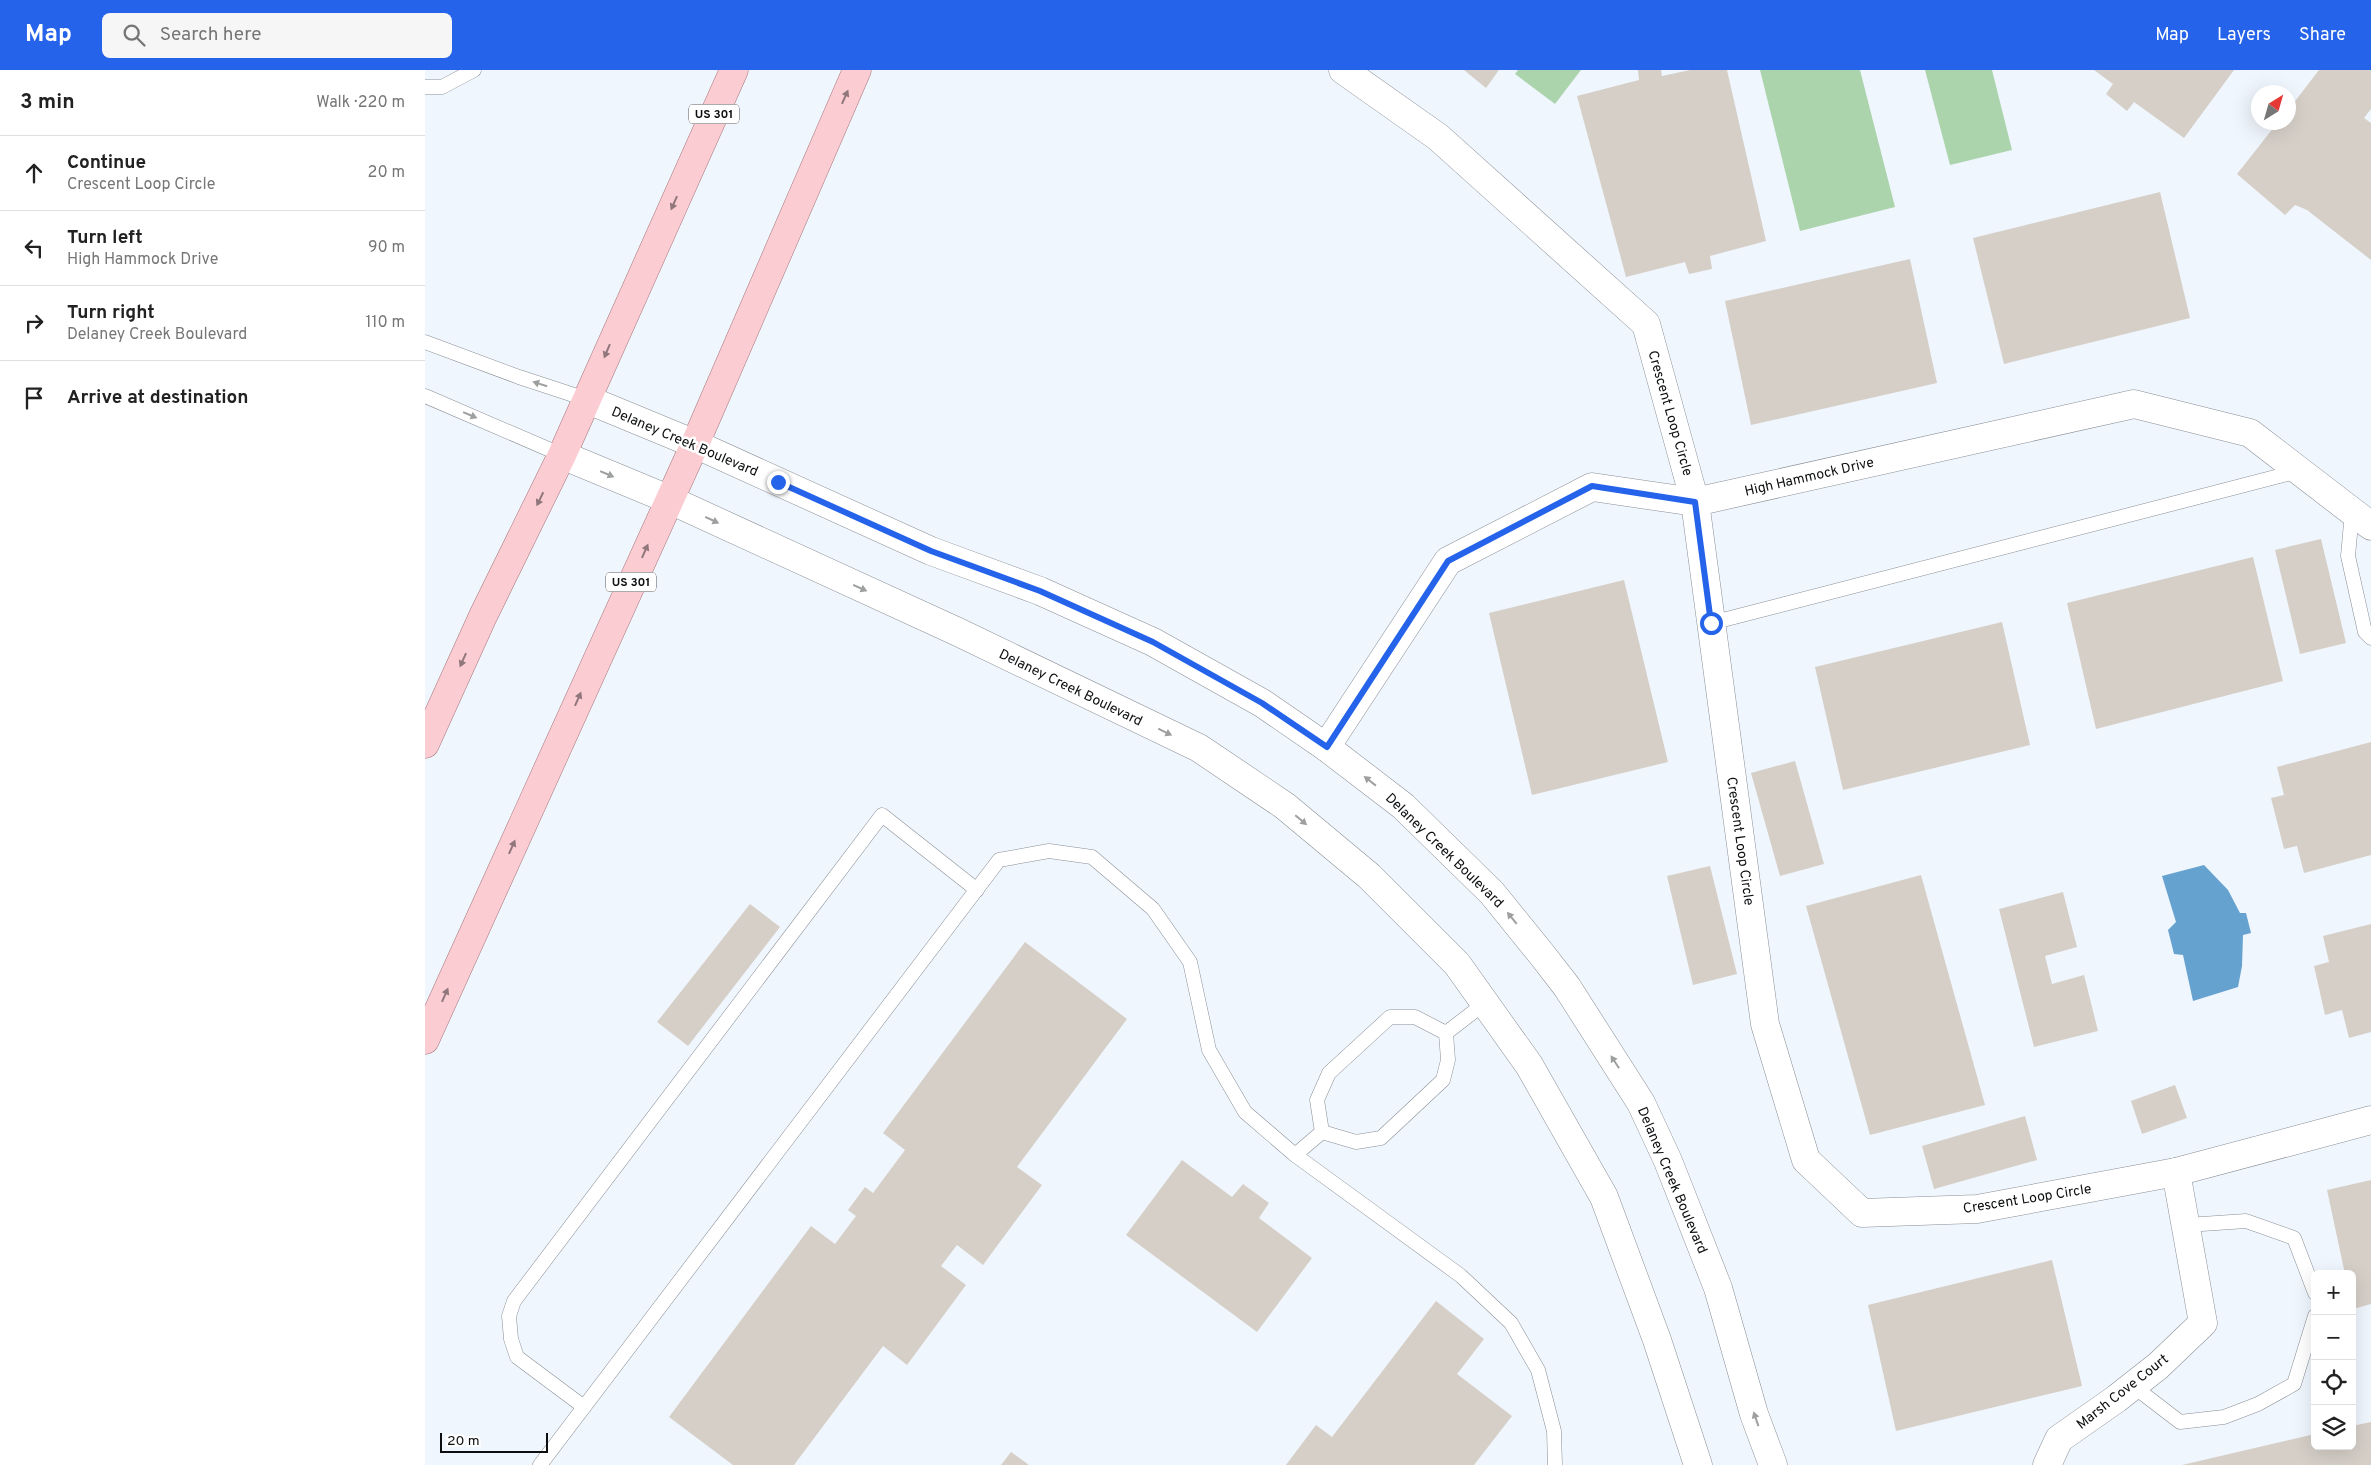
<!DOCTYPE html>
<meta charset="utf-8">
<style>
body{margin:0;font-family:Overpass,sans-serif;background:#f6f6f6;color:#222}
.controls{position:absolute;right:15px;bottom:15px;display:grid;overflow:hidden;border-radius:8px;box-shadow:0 5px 20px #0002}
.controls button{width:45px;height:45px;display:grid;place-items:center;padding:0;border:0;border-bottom:1px solid #e0e0e0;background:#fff;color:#222;font:25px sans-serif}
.compass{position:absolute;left:1826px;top:15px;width:45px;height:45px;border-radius:50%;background:#fff;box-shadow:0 5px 20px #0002;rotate:37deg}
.scale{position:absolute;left:15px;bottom:12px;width:108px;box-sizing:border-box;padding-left:5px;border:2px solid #0c0e10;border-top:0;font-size:14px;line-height:18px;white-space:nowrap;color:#0c0e10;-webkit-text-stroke:4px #fff;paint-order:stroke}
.stop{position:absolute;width:15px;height:15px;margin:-11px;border:4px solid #2563eb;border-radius:50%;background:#fff}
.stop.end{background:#2563eb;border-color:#fff;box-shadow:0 1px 5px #0008}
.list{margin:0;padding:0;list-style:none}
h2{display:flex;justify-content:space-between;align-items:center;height:65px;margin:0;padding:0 20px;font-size:21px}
h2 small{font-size:16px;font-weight:400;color:#767676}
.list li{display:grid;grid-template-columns:32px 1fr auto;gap:15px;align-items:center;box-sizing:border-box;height:75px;padding:0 20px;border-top:1px solid #e0e0e0}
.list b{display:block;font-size:19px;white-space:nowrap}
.list p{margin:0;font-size:16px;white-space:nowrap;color:#767676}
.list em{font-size:16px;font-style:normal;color:#767676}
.icon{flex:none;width:28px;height:28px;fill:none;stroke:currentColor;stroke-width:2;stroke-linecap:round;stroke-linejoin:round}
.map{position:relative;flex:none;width:1946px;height:1395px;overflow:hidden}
header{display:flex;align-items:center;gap:30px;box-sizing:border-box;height:70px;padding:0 25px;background:#2563eb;color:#fff}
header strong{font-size:24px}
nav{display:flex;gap:28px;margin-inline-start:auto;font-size:18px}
.search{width:350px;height:45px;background:#f6f6f6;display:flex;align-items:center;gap:12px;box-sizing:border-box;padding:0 18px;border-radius:8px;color:#767676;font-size:19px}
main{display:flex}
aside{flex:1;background:#fff}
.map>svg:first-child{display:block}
.green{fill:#abd4ad}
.water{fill:#66a2d0}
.building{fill:#d5cfc8}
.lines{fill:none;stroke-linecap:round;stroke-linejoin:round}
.service-casing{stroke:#8a8f96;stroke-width:15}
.minor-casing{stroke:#8a8f96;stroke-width:29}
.tertiary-casing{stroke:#8a8f96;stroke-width:29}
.primary-casing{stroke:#a5757b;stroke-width:29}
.service{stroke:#fff;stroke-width:14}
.minor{stroke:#fff;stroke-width:28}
.tertiary{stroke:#fff;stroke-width:28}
.primary{stroke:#fbcdd3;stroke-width:28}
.oneway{fill:#8f777b}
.oneway2{fill:#9e9f9f}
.route{stroke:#2563eb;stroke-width:6}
.labels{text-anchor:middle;stroke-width:5;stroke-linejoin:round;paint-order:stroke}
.shield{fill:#fff;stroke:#555658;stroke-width:1}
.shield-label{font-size:12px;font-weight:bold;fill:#0c0e10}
.street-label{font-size:14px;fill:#0c0e10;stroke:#fff}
</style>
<header>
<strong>Map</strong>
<div class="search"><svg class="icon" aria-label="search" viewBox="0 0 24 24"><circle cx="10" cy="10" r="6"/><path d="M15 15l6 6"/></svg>Search here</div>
<nav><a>Map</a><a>Layers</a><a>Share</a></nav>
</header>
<main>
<aside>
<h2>3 min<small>Walk · 220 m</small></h2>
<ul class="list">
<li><svg class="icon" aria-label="ahead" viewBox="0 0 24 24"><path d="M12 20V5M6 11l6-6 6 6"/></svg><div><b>Continue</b><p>Crescent Loop Circle</p></div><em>20 m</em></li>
<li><svg class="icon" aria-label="left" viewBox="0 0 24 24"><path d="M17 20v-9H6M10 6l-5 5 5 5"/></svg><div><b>Turn left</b><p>High Hammock Drive</p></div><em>90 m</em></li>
<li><svg class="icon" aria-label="right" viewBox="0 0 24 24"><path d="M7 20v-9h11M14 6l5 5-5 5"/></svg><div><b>Turn right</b><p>Delaney Creek Boulevard</p></div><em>110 m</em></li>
<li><svg class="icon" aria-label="arrive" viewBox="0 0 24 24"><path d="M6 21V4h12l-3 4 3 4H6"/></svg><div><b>Arrive at destination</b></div></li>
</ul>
</aside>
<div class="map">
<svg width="1946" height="1395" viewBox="0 0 1946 1395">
<rect width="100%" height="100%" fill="#f0f6fd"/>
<!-- green -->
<g class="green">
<polygon points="1093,0 1156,0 1130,34 1090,4"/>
<polygon points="1335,0 1435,0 1470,137 1375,161"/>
<polygon points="1500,0 1567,0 1587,80 1525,95"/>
</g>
<!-- water -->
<polygon class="water" points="1779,795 1803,820 1815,843 1821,843 1826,863 1818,865 1817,896 1813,917 1768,931 1758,885 1749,884 1743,860 1751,852 1737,806"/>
<!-- building -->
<g class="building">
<polygon points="1039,0 1074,0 1061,18"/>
<polygon points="1213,0 1236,0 1237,6 1265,0 1302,0 1341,171 1285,186 1287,199 1264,204 1260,192 1201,207 1152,26 1214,10"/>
<polygon points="1669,0 1809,0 1759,68 1709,32 1702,41 1681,24 1688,14"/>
<polygon points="1894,0 1946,0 1946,39 1939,48 1946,53 1946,190 1882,140 1870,135 1860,145 1812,104 1853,52 1864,52 1864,39"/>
<polygon points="1735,122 1765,248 1579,294 1548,168"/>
<polygon points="1485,189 1512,313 1326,355 1300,231"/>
<polygon points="1896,469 1921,573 1875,584 1850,480"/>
<polygon points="1828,487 1858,611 1671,659 1642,533"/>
<polygon points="1199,510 1243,692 1107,725 1064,543"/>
<polygon points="1577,552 1605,675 1418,720 1390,597"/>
<polygon points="1946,672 1946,785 1879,803 1872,776 1859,779 1846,728 1859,725 1852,697"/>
<polygon points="1370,691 1399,794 1355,806 1326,703"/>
<polygon points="1285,796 1312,904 1268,915 1242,806"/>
<polygon points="1496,805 1560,1035 1445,1065 1381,836"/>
<polygon points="1638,822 1652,877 1620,886 1627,914 1659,905 1673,961 1609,977 1574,839"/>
<polygon points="325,834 355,857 263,976 232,952"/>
<polygon points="1946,854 1946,962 1924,968 1917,940 1900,945 1889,896 1904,892 1898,866"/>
<polygon points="600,872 702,949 592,1097 617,1115 558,1195 532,1175 516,1196 541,1215 482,1295 458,1276 369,1395 308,1395 244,1347 386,1156 410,1174 431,1146 423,1140 440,1117 448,1123 480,1080 458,1063"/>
<polygon points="1750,1015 1762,1048 1717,1064 1706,1031"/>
<polygon points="1600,1046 1612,1090 1509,1119 1497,1076"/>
<polygon points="757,1090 807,1127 818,1114 844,1133 834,1148 887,1188 832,1262 701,1165"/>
<polygon points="1946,1110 1946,1234 1928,1239 1927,1204 1920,1204 1902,1120"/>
<polygon points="1627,1190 1657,1316 1471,1361 1443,1235"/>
<polygon points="1011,1231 1059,1269 1032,1304 1087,1346 1049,1395 861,1395 891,1355 907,1367"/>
<polygon points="1946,1352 1946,1395 1757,1395 1890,1364 1890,1376 1927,1376 1927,1356"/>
<polygon points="586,1382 604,1395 576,1395"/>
</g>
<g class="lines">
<defs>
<g id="service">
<polyline points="0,17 17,17 49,0"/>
<polyline points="0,272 94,307 161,329"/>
<polyline points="0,326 137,385"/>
<polyline points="1927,442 1923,486 1940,562 1946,568"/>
<polyline points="1286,553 1874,401"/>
<polygon points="965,947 990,947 1021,963 1023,990 1018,1010 956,1068 931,1072 897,1062 892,1030 904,1003"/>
<polyline points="1021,963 1060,933"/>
<polyline points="870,1085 897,1062"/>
<polyline points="1762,1155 1821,1151 1869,1168 1890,1223"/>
<polyline points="1708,1316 1755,1352 1799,1347 1833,1334 1869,1314 1890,1246"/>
<polyline points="159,1337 92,1287 86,1269 84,1246 89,1231 457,745 552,820"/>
<polyline points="115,1395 574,790 624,781 667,787 728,839 765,892 784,980 820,1042 870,1085 1036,1206 1086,1253 1113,1300 1129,1361 1130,1395"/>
</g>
<g id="minor">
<polyline points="918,0 1013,67 1221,254 1270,432 1340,954 1381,1090 1437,1143 1552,1139 1751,1102 1946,1050"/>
<polyline points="901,677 1023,491 1167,417 1270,432 1709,334 1825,363 1946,456"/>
<polyline points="1622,1395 1634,1369 1691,1329 1733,1296 1778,1253 1751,1102"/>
</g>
<g id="tertiary">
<polyline points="161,329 270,374 506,481 615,521 728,572 837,633 901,677 978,736 1067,823 1118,886 1142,917 1216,1033 1243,1091 1293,1218 1329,1344 1348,1395"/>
<polyline points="137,385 243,429 533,562 774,678 860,736 944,806 1032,894 1104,995 1179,1127 1232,1270 1273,1395"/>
</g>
<g id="primary">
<polyline points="0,674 58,546 137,385 309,0"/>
<polyline points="0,970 270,374 432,0"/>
</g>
</defs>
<!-- service casing -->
<use href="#service" class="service-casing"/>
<!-- minor casing -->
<use href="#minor" class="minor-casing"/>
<!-- tertiary casing -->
<use href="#tertiary" class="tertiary-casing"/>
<!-- primary casing -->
<use href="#primary" class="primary-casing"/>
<!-- service -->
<use href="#service" class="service"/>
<!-- minor -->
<use href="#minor" class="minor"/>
<!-- tertiary -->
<use href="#tertiary" class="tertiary"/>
<!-- primary -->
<use href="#primary" class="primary"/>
</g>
<!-- one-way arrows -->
<defs><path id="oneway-solid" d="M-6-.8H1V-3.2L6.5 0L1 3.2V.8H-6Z" transform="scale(1.25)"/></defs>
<g class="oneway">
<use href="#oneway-solid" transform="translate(420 27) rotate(-66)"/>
<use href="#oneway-solid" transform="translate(249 133) rotate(114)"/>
<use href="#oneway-solid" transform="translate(182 281) rotate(113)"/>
<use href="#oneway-solid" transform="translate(115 429) rotate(116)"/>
<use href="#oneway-solid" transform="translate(220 481) rotate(-66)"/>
<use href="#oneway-solid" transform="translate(38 590) rotate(114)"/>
<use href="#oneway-solid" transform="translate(153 629) rotate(-66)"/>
<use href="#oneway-solid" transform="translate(87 777) rotate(-66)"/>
<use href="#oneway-solid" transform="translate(20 925) rotate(-66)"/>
</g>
<g class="oneway2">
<use href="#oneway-solid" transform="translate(115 314) rotate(-162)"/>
<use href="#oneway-solid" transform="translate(45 345) rotate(23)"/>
<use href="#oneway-solid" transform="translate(182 404) rotate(23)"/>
<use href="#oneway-solid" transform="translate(287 450) rotate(25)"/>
<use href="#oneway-solid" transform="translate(435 518) rotate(24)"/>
<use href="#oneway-solid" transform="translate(740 662) rotate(26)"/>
<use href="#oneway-solid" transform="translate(945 711) rotate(-142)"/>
<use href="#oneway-solid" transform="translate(876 750) rotate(40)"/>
<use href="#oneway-solid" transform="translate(1087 848) rotate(-129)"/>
<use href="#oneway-solid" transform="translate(1190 992) rotate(-123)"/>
<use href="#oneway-solid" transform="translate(1331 1349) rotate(-109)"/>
</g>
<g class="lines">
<!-- route -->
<polyline class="route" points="353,412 506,481 615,521 728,572 837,633 902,677 1023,491 1167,416 1270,432 1286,553"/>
</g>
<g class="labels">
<!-- shield labels -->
<g class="shield">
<rect x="264" y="34.5" width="50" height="19" rx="4"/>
<rect x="181" y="502.5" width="50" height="19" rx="4"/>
</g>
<g class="shield-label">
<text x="289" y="48">US 301</text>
<text x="206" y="516">US 301</text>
</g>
<!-- street labels -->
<g class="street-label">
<text transform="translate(1246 343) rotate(74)" y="5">Crescent Loop Circle</text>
<text transform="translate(260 371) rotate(23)" y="5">Delaney Creek Boulevard</text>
<text transform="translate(1384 406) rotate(-13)" y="5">High Hammock Drive</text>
<text transform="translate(646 617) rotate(26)" y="5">Delaney Creek Boulevard</text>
<text transform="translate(1316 771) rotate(82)" y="5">Crescent Loop Circle</text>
<text transform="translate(1020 780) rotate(44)" y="5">Delaney Creek Boulevard</text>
<text transform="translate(1248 1110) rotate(67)" y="5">Delaney Creek Boulevard</text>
<text transform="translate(1602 1128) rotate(-9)" y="5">Crescent Loop Circle</text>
<text transform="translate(1697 1321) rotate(-38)" y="5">Marsh Cove Court</text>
</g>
</g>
</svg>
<div class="controls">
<button>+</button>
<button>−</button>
<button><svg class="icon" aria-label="locate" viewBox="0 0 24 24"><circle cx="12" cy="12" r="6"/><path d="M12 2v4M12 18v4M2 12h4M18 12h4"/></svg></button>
<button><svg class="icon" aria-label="layers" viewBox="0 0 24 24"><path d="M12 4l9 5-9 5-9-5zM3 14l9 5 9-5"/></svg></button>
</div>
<svg class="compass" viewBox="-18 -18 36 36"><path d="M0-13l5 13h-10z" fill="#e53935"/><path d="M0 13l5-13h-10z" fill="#767676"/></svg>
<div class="scale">20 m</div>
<div class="stop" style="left:1286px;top:553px"></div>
<div class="stop end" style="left:353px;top:412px"></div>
</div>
</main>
